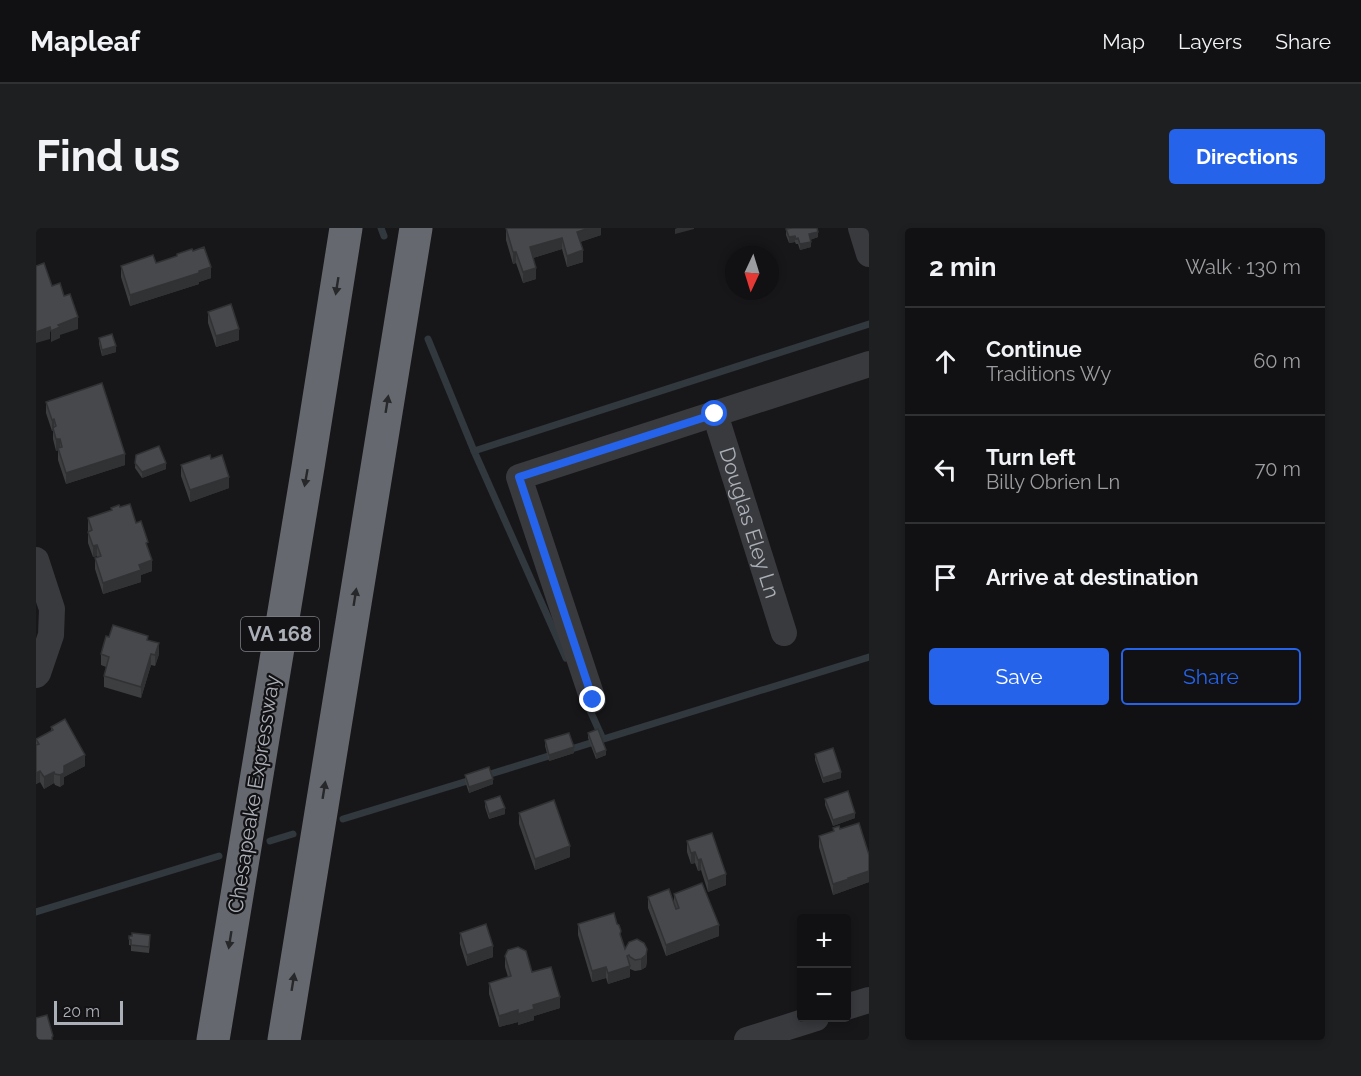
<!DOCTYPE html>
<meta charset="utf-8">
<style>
body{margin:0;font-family:Raleway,sans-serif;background:#1e1f21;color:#f1f3f6}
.controls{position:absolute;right:18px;bottom:18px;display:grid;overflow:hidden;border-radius:6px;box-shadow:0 3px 9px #0003}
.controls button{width:54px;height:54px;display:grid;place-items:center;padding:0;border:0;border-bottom:2px solid #303133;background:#111113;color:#f1f3f6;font:30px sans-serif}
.compass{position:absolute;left:689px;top:18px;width:54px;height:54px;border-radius:50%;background:#111113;box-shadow:0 3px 9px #0003;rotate:184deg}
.scale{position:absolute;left:18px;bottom:15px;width:69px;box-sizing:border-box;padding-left:6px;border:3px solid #abafb7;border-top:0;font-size:16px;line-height:21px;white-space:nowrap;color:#abafb7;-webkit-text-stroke:4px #121214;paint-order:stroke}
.stop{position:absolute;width:18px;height:18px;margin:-14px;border:4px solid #2563eb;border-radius:50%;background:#fff}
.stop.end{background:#2563eb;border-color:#fff;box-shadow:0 2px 6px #0008}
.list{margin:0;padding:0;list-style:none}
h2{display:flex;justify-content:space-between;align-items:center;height:78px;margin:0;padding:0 24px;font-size:26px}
h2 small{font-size:20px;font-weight:400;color:#9c9da0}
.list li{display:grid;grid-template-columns:39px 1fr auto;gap:18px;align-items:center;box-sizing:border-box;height:108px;padding:0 24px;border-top:2px solid #303133}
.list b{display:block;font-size:22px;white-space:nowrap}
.list p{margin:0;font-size:20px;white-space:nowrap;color:#9c9da0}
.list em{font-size:20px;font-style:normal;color:#9c9da0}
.actions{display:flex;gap:12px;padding:18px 24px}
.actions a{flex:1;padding:14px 0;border:2px solid #2563eb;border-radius:6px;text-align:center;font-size:21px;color:#2563eb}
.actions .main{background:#2563eb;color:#fff}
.icon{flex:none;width:33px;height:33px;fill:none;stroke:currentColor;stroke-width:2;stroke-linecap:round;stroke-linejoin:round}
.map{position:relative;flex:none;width:833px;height:812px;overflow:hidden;border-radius:6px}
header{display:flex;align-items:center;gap:36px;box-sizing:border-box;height:84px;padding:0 30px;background:#111113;border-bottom:2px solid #303133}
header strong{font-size:28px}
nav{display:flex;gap:33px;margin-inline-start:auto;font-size:21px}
.intro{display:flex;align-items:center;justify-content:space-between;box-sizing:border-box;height:144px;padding:0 36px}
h1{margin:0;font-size:42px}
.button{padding:15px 27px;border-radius:6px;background:#2563eb;color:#fff;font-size:21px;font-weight:700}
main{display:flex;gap:36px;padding:0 36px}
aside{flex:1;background:#111113;border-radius:6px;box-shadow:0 3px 9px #0003}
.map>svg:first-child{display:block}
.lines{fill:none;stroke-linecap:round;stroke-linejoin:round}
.stream{stroke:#31383e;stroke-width:7}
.street{stroke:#393a3e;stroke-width:26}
.highway{stroke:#65686e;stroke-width:33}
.wall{fill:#3c3e40}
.shaded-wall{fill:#313234}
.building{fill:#46484b;stroke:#313234;stroke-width:1.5}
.oneway{fill:#27282a}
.route{stroke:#2563eb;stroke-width:8}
.labels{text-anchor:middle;stroke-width:4.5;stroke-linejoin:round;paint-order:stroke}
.shield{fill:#121214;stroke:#7d8086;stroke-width:1.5}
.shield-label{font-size:20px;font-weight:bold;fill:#abafb7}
.street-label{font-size:21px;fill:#abafb7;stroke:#121214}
</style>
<header>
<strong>Mapleaf</strong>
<nav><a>Map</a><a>Layers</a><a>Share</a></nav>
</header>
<div class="intro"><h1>Find us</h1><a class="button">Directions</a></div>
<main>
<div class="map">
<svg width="833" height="812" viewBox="0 0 833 812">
<rect width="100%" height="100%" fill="#171719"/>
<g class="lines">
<!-- stream -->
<g class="stream">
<polyline points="345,0 348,8"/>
<polyline points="392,111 438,223 530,430"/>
<polyline points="438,223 833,96"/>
<polyline points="552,478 566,509"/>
<polyline points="448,548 833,429"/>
<polyline points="307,591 438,551"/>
<polyline points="234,613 257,606"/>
<polyline points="0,684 183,628"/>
</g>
<!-- street -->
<g class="street">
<polyline points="825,0 833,26"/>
<path id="s1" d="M679 186 748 405"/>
<polyline points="0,332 16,381 15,407 2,445 0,447"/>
<polyline points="557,472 483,249 833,136"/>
<polyline points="810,779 833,772"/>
<polyline points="711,812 780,790"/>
</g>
<!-- highway -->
<g class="highway">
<polyline points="177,812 272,239 310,0"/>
<polyline points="248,812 380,0"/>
</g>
</g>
<!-- wall -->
<g class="wall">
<polygon points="470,0 565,0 565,7 544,14 547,34 531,39 526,21 497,30 500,51 487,55 480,35 477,36 470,12"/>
<polygon points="750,1 782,9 774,12 775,19 764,22 762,16 760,16 759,14 753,15 750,7"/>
<polygon points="157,23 175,50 163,54 163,56 94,78 85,49 85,38 120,35"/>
<polygon points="172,84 203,112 180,119 172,95"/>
<polygon points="63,110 80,124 66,128 63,116"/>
<polygon points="10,174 89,237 30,256 22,232 22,222 20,223 17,211 17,203 16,203 10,185"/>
<polygon points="100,227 130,241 106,250 99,240"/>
<polygon points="175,231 193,260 154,274 145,248 145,237"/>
<polygon points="84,279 100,295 112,322 116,343 105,347 105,354 67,366 59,341 59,330 61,329 61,328 57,329 52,315 52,290 75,282 75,280"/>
<polygon points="73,409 112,412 123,426 119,438 115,437 105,470 68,459 68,448 70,439 65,437 65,426"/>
<polygon points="15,499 49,538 28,549 28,556 24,559 19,557 18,555 8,561 4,554 0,556 0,511 15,503"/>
<polygon points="552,505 570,527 560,531 552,510"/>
<polygon points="509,512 538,525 513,533 509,518"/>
<polygon points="779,526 805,550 787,555 779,532"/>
<polygon points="429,547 457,556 433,565 429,553"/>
<polygon points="789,571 819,590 797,598 789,577"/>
<polygon points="449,573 469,586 453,591 449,579"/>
<polygon points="483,585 534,629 499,642 483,596"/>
<polygon points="797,600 804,601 833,627 833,654 797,667 783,619 783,608 797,603"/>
<polygon points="651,613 690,657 672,664 665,642 662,643 659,635 655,636 651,624"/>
<polygon points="638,666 683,708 630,728 612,680 612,669 638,674"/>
<polygon points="542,696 585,709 589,721 611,732 610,739 605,742 599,743 594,741 594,749 572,756 570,750 556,754 542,707"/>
<polygon points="424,705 457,729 431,738 424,716"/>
<polygon points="93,708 114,713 113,725 95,723 95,717 93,717"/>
<polygon points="469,728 496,744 524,780 498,788 498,792 482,797 482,794 463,799 453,766 453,755 472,749 469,739"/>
</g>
<!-- shaded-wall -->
<g class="shaded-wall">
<polygon points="553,0 565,0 565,7 541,15 541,4"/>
<polygon points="641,0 658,0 658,1 639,6 639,1"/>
<polygon points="782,4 782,9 773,12 773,6"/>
<polygon points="759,8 759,14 753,15 753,9"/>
<polygon points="526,10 526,21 494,31 494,19"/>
<polygon points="775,14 775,19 764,22 764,16"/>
<polygon points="547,22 547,34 531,39 531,28"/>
<polygon points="477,24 480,24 480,35 477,36"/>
<polygon points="175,39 175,50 163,54 163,56 94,78 94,67"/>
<polygon points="500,40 500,51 487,55 487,44"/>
<polygon points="42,89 42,101 24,107 24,110 15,114 15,103 22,97"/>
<polygon points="14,99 14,111 0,115 0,104"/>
<polygon points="203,101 203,112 180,119 180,108"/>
<polygon points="80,118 80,124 66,128 66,122"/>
<polygon points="18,191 18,202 17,200 17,203 16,203 16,192"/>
<polygon points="20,211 24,211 24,222 20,223"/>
<polygon points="89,226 89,237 30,256 30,245"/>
<polygon points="130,235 130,241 106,250 106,244"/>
<polygon points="193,249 193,260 154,274 154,262"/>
<polygon points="61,317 61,328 57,329 57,318"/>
<polygon points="116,332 116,343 105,347 105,354 67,366 67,355 103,337"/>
<polygon points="123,415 123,426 119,438 119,427"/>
<polygon points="115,426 115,437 105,470 105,459"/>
<polygon points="538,519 538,525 513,533 513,527"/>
<polygon points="570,522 570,527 560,531 560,526"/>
<polygon points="49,527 49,538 28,549 28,556 24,559 24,547 28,538"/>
<polygon points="4,543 4,554 0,556 0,545"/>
<polygon points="18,544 18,555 8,561 8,549"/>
<polygon points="805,544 805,550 787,555 787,550"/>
<polygon points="457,551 457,556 433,565 433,559"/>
<polygon points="469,580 469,586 453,591 453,586"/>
<polygon points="819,585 819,590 797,598 797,592"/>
<polygon points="534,618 534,629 499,642 499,631"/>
<polygon points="659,624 659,635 655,636 655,625"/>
<polygon points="665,631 665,642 662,643 662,632"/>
<polygon points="833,643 833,654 797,667 797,656 812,650"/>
<polygon points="690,646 690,657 672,664 672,653"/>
<polygon points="683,697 683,708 630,728 630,717"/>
<polygon points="457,718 457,729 431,738 431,727"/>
<polygon points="611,721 611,732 610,739 605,742 605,731"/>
<polygon points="594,738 594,749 572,756 572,745"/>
<polygon points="570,739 570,750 556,754 556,743"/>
<polygon points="524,769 524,780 498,788 498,792 482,797 482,786 497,777"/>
<polygon points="482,782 482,794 463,799 463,788"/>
</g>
<!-- building -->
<g class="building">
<polygon points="470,0 553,0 541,4 547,22 531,28 526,10 494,19 500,40 487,44 480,24 477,24"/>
<polygon points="756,0 781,0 782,4 773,6 775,14 764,16 762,10 760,11 759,8 753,9 750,1"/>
<polygon points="168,19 175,39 163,43 163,45 94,67 85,38 117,27 120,35 141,28 141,26 156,21 157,23"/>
<polygon points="8,35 16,58 24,55 28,68 34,66 42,89 22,97 24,99 15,103 14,99 0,104 0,38"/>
<polygon points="195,76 203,101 180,108 172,84"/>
<polygon points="76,106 80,118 66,122 63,110"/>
<polygon points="66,155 89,226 30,245 22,220 26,219 24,211 20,211 17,200 20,198 18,191 16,192 10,174"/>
<polygon points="123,218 130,235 106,244 99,235 100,227"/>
<polygon points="174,227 175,231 186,227 193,249 154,262 145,237"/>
<polygon points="94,276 100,295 105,293 112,314 110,315 116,332 103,337 105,342 67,355 59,330 65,328 61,317 57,318 52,304 56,302 52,290 76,282 75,280 83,277 84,279"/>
<polygon points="77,397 112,408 111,412 123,415 119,427 115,426 105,459 68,448 73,429 65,426 70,408 73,409"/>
<polygon points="29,491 49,527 28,538 28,545 24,547 19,546 18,544 8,549 4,543 0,545 0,517 3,516 0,511 17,502 15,499"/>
<polygon points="562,501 570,522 560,526 552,505"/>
<polygon points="533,505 538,519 513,527 509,512"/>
<polygon points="797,520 805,544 787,550 779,526"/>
<polygon points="453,539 457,551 433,559 429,547"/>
<polygon points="812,563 819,585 797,592 789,571"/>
<polygon points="464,568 469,580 453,586 449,573"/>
<polygon points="518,572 534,618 499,631 483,585"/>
<polygon points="823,595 833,627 833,643 812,650 813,651 797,656 783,608 798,603 797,600 803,598 804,601"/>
<polygon points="676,605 690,646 672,653 665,631 662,632 659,624 655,625 651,613"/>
<polygon points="666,655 683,697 630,717 612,669 633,661 640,681 643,680 638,666"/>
<polygon points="578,685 581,696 583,697 585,703 584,706 589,721 593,714 601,711 608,715 611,721 610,727 605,731 599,732 594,729 593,727 591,728 594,738 572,745 570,739 556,743 542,696"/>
<polygon points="450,696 457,718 431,727 424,705"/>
<polygon points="96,705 114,707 113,719 95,717 95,712 93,711 93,708 96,708"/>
<polygon points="482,719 490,723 496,744 515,739 524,769 497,777 498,781 482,786 482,782 463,788 453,755 475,748 469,728 472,722"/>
<polygon points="11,787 17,808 16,809 16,812 0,812 0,790"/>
</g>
<!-- one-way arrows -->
<defs><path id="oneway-solid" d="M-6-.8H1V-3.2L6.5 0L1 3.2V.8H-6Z" transform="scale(1.5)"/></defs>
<g class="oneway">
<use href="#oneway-solid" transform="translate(301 58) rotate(99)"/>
<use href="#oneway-solid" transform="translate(351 176) rotate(-81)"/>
<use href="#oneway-solid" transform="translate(270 250) rotate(100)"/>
<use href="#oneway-solid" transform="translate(319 369) rotate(-81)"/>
<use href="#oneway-solid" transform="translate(288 562) rotate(-81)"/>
<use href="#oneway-solid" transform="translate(194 712) rotate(99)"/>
<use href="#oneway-solid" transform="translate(257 754) rotate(-81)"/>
</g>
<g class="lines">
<!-- route -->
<polyline class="route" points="557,472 483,249 679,186"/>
</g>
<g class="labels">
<!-- shield labels -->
<rect class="shield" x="205" y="389" width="78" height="34" rx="4.5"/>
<g class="shield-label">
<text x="244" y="413">VA 168</text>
</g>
<!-- street labels -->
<g class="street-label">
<text dy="7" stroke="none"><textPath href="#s1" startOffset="114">Douglas Eley Ln</textPath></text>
<text transform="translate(218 566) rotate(-81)" y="7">Chesapeake Expressway</text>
</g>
</g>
</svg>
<div class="controls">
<button>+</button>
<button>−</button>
</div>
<svg class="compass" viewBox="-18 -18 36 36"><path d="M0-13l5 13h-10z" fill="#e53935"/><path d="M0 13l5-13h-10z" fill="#9c9da0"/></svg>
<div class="scale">20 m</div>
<div class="stop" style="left:679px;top:186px"></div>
<div class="stop end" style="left:557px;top:472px"></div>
</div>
<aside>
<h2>2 min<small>Walk · 130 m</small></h2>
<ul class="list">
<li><svg class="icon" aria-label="ahead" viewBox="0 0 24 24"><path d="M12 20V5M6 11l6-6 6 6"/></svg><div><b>Continue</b><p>Traditions Wy</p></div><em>60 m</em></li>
<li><svg class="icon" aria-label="left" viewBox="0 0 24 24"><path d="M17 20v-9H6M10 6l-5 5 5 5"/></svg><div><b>Turn left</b><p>Billy Obrien Ln</p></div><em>70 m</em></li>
<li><svg class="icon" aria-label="arrive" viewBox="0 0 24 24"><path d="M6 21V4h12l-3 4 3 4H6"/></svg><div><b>Arrive at destination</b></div></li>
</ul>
<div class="actions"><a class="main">Save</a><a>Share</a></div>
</aside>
</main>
